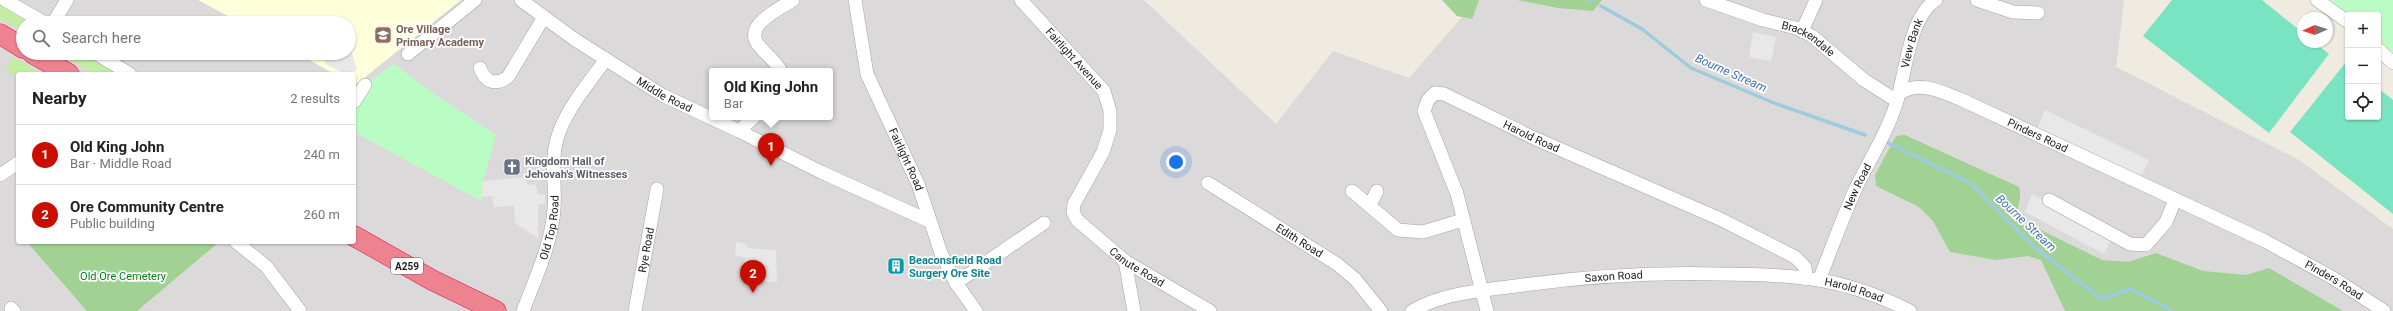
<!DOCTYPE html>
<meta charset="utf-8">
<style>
body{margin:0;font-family:Roboto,sans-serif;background:#f2f2f2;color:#222}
.controls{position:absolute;right:12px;top:12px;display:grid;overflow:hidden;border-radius:4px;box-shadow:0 1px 3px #0004}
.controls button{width:36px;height:36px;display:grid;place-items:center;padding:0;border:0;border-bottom:1px solid #e0e0e0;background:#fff;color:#222;font:20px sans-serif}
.compass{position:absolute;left:2297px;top:12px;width:36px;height:36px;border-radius:50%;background:#fff;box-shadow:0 1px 3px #0004;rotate:267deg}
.you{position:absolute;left:1176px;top:162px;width:14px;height:14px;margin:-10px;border:3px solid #fff;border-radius:50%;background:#1a73e8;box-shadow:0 0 0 6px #1a73e833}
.badge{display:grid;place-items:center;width:26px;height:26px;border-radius:50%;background:#c90e00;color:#fff;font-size:13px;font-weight:700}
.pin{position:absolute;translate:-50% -33px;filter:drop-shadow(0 1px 2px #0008)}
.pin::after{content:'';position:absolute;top:21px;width:14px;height:12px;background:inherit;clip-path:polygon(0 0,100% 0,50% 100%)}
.popup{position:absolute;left:709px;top:68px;width:124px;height:52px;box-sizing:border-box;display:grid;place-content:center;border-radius:4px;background:#fff;filter:drop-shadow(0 1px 3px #0005);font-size:13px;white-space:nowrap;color:#767676}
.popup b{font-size:15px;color:#222}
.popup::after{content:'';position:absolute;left:50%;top:100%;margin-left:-8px;border:8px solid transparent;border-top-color:#fff}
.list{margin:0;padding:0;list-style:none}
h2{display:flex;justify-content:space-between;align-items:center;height:52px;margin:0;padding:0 16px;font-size:17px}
h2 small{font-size:13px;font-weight:400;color:#767676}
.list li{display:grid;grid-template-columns:26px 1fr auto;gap:12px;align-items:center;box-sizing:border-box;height:60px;padding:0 16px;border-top:1px solid #e0e0e0}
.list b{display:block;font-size:15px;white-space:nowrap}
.list p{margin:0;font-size:13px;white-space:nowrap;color:#767676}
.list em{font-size:13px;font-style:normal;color:#767676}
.icon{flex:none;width:22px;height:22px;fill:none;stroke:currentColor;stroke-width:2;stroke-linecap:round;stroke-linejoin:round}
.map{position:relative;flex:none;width:2393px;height:311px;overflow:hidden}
.search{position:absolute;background:#fff;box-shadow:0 1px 3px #0004;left:16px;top:16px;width:340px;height:44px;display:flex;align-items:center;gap:10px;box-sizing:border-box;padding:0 14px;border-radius:22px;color:#767676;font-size:15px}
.panel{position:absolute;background:#fff;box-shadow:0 1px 3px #0004;left:16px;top:72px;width:340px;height:172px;border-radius:4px}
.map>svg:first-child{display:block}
.residential{fill:#dbd9d9;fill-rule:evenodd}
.education{fill:#fcffda}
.grass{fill:#c2eda3}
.forest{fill:#a1d193}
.park{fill:#bafdc4}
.pitch{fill:#79e3c2}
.parking{fill:#e8e8e8}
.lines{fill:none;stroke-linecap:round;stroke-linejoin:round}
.stream{stroke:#9eccdf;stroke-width:3.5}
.minor-casing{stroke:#a3a3a3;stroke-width:14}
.highway-casing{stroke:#e21950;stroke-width:21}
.minor{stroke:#fff;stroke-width:13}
.highway{stroke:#ec838f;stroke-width:20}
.labels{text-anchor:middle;stroke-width:3.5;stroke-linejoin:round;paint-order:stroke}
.shield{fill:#fff;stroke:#606060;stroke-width:1}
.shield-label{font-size:10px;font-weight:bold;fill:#1c1c1c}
.education-label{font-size:11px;font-weight:bold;fill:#785e54;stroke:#fff;text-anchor:start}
.street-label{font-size:11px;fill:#1c1c1c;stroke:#fff}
.worship-label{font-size:11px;font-weight:bold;fill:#5b616d;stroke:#fff;text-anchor:start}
.culture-label{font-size:11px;font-weight:bold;fill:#0d838f;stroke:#fff;text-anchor:start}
.park-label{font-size:11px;fill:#048017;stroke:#fff}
.water-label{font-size:12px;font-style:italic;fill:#4373b1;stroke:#fff}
</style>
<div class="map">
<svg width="2393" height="311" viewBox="0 0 2393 311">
<rect width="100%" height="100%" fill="#efebe1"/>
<!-- residential -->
<path class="residential" d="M0 0H1144L1276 124 1333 51 1409 78 1477 0H2124L2116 67 2299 160 2393 229V311H0ZM23 23H349V53H23ZM712 71H830V117H712ZM18 74H354V242H18Z"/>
<!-- education -->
<polygon class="education" points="198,0 461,0 354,86 354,74 334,74 297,53 349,53 349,23 241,23"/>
<!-- grass -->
<g class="grass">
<polygon points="0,3 35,23 23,23 23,32 0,19"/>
<polygon points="57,53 86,53 121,74 95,74"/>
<polygon points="14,57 42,74 18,74 18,80 5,68"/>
</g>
<!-- forest -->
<g class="forest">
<polygon points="1442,0 1479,0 1472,19 1457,16"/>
<polygon points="1517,0 1602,0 1593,11 1558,8"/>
<path d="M1905 135 2019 187C2023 202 2015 205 2018 219L2102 260 2128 262 2156 253 2203 271 2246 275 2269 268 2343 311H2065L2041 260 2028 256 1996 260 1950 252 1933 221 1919 207 1876 186 1875 175 1896 136Z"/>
<polygon points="27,242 219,242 137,311 87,311"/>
</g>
<!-- park -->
<g class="park">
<polygon points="2331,0 2393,0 2393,53 2378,39 2378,15 2349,15"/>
<polygon points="394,64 437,96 496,135 483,181 481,201 354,132 354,102 365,85"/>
</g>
<!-- pitch -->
<g class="pitch">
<polygon points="2172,0 2262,0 2303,33 2303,42 2314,42 2329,54 2269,133 2143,36"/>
<polygon points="2346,62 2348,64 2348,117 2378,117 2378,88 2393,100 2393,214 2290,132"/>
</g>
<!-- parking -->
<g class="parking">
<polygon points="1753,32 1776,37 1771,61 1749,57"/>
<polygon points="349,44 357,70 345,74 326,64 321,53 349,53"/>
<polygon points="2045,110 2149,160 2140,180 2036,131"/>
<polygon points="525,177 527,184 536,185 538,194 545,195 545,204 538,205 538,238 515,223 514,206 494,207 492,196 482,197 483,181"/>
<polygon points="2032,194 2112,237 2104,254 2025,212"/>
<polygon points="736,242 747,244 748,248 776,250 777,282 753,281 753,272 744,271 745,257 735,256"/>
</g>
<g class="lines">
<!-- stream -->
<g class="stream">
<polyline points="1589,0 1591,1"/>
<polyline points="1601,6 1642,29 1691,68 1774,103 1865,135"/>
<polyline points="1888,143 1970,183 2033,246 2102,299 2130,289 2162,305 2171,311"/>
</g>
<defs>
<g id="minor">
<polyline points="5,0 45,23"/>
<path id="s1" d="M521 0 574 39 662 95 739 131 821 172 929 221"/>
<path id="s2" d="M855 0 867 74 918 184 941 253 956 283 976 311"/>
<path id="s3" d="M1021 0 1104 91 1110 111V130L1103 152 1074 204 1073 212 1077 220 1125 261 1210 311"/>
<path id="s4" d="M1706 0 1763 20 1796 28 1812 36 1864 80 1897 101"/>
<polyline points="1977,0 2013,12 2038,13"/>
<polyline points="2317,0 2348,22"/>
<polyline points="53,23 67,0"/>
<polyline points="1802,31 1816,0"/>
<polyline points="2378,49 2393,63"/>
<polyline points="95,53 130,74"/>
<polyline points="408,54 475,0"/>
<path d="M480 68C485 82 495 86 508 77L544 17"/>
<path d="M781 71C775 60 764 53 757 43 745 24 781 8 793 0"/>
<path id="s5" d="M1899 94C1918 80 1940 91 1960 99L2265 241 2333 278 2384 311"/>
<polyline points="354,102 365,85"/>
<polyline points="739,131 754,117"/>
<polyline points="0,175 18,163"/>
<path id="s6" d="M1208 183 1337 264 1355 279 1381 311"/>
<polyline points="1352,191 1398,230 1423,232 1463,220"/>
<polyline points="2049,200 2130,244 2146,245 2166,222 2175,200"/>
<polyline points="1370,205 1377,191"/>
<polyline points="236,242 266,266 300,311"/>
<polyline points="1125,261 1134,311"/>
<path id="s7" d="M1819 280C1831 250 1842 219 1855 190 1870 158 1891 128 1899 93 1906 67 1911 15 1936 0"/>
<polyline points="956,283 1044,223"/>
<polyline points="11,308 14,311"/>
<path id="s8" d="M523 311C535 279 552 243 554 209 556 185 550 163 557 139 565 110 589 83 606 59"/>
<path id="s9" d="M635 311 657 189"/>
<path id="s10" d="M1412 311C1441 294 1476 291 1508 287 1579 277 1648 272 1719 274 1752 274 1786 275 1819 280 1850 285 1882 297 1910 311"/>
<path id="s11" d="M1487 311 1457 194 1424 111 1428 100 1435 93 1444 94 1534 138 1720 219 1795 257 1805 267 1806 279"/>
</g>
<g id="highway">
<polyline points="0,34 23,48"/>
<polyline points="32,53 69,74"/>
<polyline points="354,236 432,280 496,311"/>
</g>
</defs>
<!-- minor casing -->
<use href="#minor" class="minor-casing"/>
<!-- highway casing -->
<use href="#highway" class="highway-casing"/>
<!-- minor -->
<use href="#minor" class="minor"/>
<!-- highway -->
<use href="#highway" class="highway"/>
</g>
<!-- icons -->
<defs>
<symbol id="school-square" viewBox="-11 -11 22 22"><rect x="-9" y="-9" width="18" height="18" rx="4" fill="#8d6e63" stroke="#fff"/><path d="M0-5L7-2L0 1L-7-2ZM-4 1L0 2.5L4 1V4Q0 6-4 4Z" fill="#fff"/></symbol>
<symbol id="church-square" viewBox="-11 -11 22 22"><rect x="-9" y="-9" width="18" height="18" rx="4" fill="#6b7280" stroke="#fff"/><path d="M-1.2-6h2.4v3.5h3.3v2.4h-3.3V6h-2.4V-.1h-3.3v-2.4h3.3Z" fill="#fff"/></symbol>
<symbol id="building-square" viewBox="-11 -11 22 22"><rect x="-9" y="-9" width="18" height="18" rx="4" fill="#0f9aa8" stroke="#fff"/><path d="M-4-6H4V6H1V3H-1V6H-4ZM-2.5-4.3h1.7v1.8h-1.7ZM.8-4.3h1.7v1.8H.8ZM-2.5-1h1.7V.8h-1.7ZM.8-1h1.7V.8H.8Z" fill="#fff"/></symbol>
</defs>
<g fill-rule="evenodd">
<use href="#school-square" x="373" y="25" width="20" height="20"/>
<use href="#church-square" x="502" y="157" width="20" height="20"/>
<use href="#building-square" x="886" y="256" width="20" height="20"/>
</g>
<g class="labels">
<!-- shield labels -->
<rect class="shield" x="391" y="258" width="32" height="16" rx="3"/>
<g class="shield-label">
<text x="407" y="270">A259</text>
</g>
<!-- education labels -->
<g class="education-label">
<text x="396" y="33">Ore Village<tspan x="396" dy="13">Primary Academy</tspan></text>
</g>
<!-- street labels -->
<g class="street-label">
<text dy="4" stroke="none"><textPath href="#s4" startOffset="110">Brackendale</textPath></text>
<text dy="4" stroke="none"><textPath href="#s7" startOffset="255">View Bank</textPath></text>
<text dy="4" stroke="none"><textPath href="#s3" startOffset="79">Fairlight Avenue</textPath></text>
<text dy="4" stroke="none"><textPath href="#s1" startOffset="172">Middle Road</textPath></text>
<text dy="4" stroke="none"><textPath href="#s5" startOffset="150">Pinders Road</textPath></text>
<text dy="4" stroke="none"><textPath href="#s11" startOffset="338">Harold Road</textPath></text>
<text dy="4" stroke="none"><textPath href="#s2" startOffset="169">Fairlight Road</textPath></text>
<text dy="4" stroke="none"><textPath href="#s7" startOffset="101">New Road</textPath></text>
<text dy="4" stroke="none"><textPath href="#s8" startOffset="88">Old Top Road</textPath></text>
<text dy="4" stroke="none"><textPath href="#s6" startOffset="108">Edith Road</textPath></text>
<text dy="4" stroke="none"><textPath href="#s9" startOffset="62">Rye Road</textPath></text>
<text dy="4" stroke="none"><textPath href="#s3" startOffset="339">Canute Road</textPath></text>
<text dy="4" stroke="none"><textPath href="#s10" startOffset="206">Saxon Road</textPath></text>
<text dy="4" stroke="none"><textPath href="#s5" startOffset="480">Pinders Road</textPath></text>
<text dy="4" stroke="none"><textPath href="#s10" startOffset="448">Harold Road</textPath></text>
</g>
<!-- worship labels -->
<g class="worship-label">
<text x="525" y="165">Kingdom Hall of<tspan x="525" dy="13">Jehovah's Witnesses</tspan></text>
</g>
<!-- culture labels -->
<g class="culture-label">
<text x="909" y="264">Beaconsfield Road<tspan x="909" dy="13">Surgery Ore Site</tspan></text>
</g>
<!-- park labels -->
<g class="park-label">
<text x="123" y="280">Old Ore Cemetery</text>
</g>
<!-- water labels -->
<g class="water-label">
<text transform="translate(1731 73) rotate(24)" y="4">Bourne Stream</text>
<text transform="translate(2026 223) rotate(43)" y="4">Bourne Stream</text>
</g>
</g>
</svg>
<div class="controls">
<button>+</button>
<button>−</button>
<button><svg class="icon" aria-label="locate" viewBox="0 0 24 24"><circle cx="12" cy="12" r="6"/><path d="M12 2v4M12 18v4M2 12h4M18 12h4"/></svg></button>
</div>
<svg class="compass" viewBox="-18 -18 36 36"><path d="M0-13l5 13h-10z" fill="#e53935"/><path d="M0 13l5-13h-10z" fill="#767676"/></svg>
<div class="you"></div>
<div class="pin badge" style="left:771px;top:166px">1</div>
<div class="popup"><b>Old King John</b>Bar</div>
<div class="pin badge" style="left:753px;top:293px">2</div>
<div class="search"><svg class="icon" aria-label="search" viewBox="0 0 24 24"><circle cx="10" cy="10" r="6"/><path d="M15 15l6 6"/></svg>Search here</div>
<section class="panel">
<h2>Nearby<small>2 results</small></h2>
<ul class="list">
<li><span class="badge">1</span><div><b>Old King John</b><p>Bar · Middle Road</p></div><em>240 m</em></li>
<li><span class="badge">2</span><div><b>Ore Community Centre</b><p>Public building</p></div><em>260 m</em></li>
</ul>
</section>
</div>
